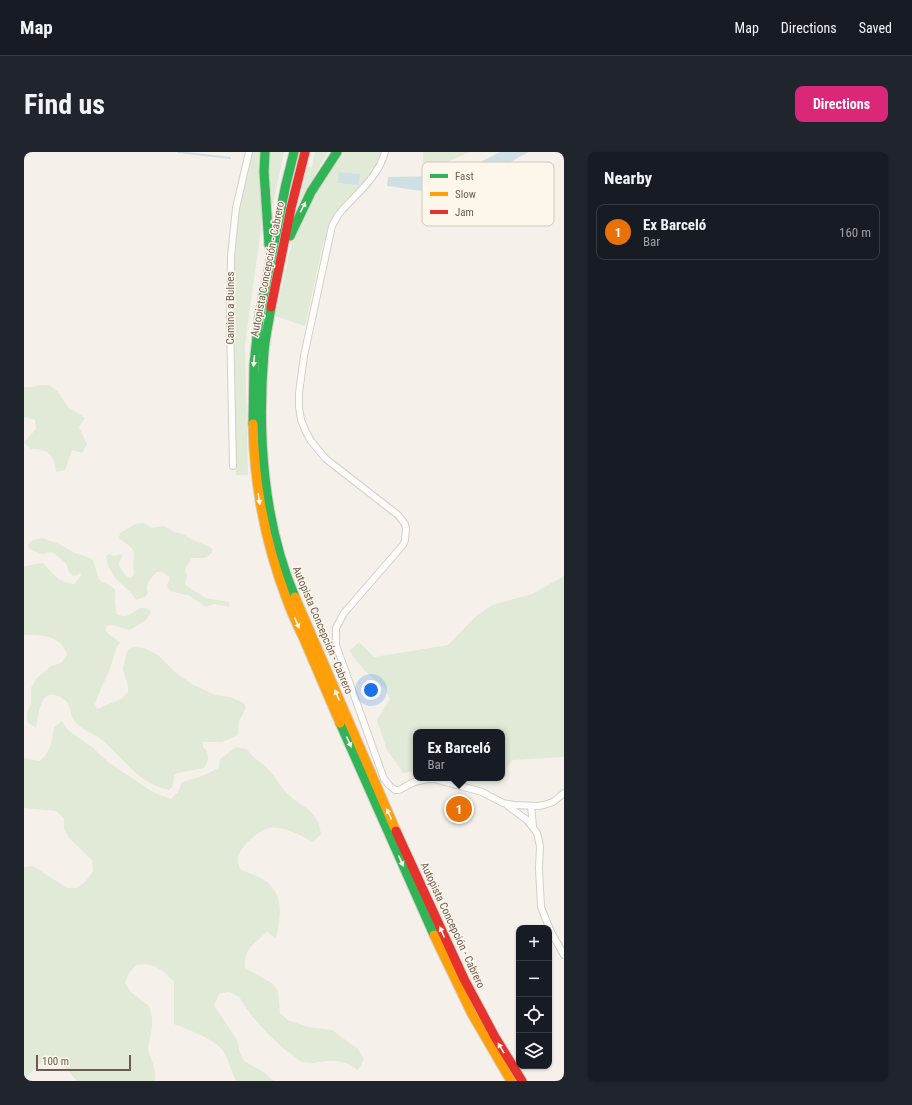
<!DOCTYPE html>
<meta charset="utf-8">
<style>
body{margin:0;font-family:"Roboto Condensed",sans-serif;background:#20242c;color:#f1f3f6}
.controls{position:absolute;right:12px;bottom:12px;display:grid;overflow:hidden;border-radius:8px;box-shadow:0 1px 3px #0004}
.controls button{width:36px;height:36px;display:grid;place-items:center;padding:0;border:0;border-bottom:1px solid #363941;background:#171b24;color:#f1f3f6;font:20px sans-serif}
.scale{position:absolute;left:12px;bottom:10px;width:95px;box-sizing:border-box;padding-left:4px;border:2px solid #6f5b4e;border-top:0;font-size:11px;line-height:14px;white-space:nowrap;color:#6f5b4e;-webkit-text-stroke:3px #fcf6eb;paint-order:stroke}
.you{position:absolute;left:347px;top:538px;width:14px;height:14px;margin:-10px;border:3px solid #fff;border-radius:50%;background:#1a73e8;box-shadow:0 0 0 6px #1a73e833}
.badge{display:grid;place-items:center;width:26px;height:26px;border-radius:50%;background:#db2777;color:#fff;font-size:13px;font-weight:700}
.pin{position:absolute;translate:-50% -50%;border:2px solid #fff;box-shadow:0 1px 4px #0006}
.popup{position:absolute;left:389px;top:577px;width:92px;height:52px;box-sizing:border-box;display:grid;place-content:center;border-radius:8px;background:#171b24;filter:drop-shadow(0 1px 3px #0005);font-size:13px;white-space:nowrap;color:#9ea1a6}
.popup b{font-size:15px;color:#f1f3f6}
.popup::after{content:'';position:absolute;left:50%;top:100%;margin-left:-8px;border:8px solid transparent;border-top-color:#171b24}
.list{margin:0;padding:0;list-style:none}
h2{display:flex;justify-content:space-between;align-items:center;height:52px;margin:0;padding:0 16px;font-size:17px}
h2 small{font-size:13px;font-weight:400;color:#9ea1a6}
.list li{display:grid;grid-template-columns:26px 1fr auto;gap:12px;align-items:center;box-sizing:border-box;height:56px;margin:0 8px 8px;padding:0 8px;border:1px solid #363941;border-radius:8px}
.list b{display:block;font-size:15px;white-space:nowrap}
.list p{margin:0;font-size:13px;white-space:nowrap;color:#9ea1a6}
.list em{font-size:13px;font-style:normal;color:#9ea1a6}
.icon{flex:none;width:22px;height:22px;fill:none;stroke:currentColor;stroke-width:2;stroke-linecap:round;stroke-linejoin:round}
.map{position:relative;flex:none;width:540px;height:929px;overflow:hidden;border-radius:8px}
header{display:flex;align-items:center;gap:24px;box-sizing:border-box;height:56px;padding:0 20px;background:#171b24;border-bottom:1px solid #363941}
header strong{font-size:19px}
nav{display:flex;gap:22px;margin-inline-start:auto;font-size:14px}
.intro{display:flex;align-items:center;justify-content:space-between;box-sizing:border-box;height:96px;padding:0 24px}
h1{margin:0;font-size:28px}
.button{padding:10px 18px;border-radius:8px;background:#db2777;color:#fff;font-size:14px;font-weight:700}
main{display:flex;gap:24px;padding:0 24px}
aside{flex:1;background:#171b24;border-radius:8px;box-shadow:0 1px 3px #0004}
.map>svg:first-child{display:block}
.green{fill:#e1ead6;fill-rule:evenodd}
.water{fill:#cee0e3}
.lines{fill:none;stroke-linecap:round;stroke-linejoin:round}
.stream{stroke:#cee0e3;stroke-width:2}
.street-casing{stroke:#d4cec8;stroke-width:8}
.fast-casing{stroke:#d3cdc7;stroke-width:11}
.slow-casing{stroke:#d3cdc7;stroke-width:11}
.jam-casing{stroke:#d3cdc7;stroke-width:11}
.street{stroke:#fefdfc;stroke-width:6}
.fast{stroke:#30b455;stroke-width:9}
.slow{stroke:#ff9f0a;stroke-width:9}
.jam{stroke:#e5322d;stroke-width:9}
.oneway{fill:#fcf6eb}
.labels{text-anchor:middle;stroke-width:3;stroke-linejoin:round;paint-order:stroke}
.street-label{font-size:11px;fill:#6f5b4e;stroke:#fcf6eb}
.key{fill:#fcf6eb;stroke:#d2c8bc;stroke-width:1}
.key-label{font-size:11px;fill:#6f5b4e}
</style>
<header>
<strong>Map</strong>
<nav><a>Map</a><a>Directions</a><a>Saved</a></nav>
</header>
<div class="intro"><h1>Find us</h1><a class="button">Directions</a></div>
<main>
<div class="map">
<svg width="540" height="929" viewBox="0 0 540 929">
<rect width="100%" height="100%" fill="#f5f1ea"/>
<!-- green -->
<g class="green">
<polygon points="229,0 235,0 238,70 221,193 224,323 212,323 209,127 213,75 220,31"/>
<polygon points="246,0 260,0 248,58 244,19"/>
<polygon points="291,0 304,0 273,55 281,14 288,15"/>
<path d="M319 0H357L351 17 310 64 299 92 281 174 251 164 269 84 300 27ZM315 20 336 22 335 33Z"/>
<polygon points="399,0 446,0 418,12 399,12"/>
<path d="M17 233H25L33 239 44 255 61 266 55 275 63 292 58 301 48 298 41 318 32 320C30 303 25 297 7 297L0 290 12 277 11 268 2 265 0 266V235H8Z"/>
<path d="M120 371 128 376 137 374 142 375 150 380 159 382 167 387 186 395 189 398C184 408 178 406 168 406L162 415 161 420 163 423 161 433 182 446 205 450 206 455 191 452 182 455 166 444 146 439 143 434 146 425 138 420H133C127 426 120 432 124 441L121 445 112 448 106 440 91 426 84 414 82 404 85 402 90 404 99 402 94 412 102 424 106 426 109 424 110 419 109 415 110 401 108 396 95 386 96 381 111 372Z"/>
<path d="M18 386 33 391 51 401 64 405 69 408 75 427 78 430 87 434 91 438V452L93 462C108 471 115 446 127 460L122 468 106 478 88 473 83 474 81 478C85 484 91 485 96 491L93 495 84 522 78 534 71 552 73 557 97 547 104 540V535L99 517 102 502 105 497 110 495 120 496 134 503 152 521 168 532 191 543 206 545 220 551 222 556 215 569 214 583 198 590H179V595C186 601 185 609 180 616L153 621 150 624 149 634 145 638C113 631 101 607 78 588 70 581 58 578 52 571 45 564 48 556 42 549 38 545 31 542 25 543 16 545 13 568 12 576L3 570V561L7 551V536L12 527 27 514 37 511 43 503C38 484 17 482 0 483V414C6 414 12 411 19 411 30 422 33 430 50 432L57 424 56 420 54 423 49 424 45 420 42 411 31 402 27 400 18 402 5 397 4 393 7 389Z"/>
<polygon points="540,424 540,605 488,608 478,623 478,580 392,580 392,619 379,621 363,598 353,568 366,547 361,536 340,518 325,499 335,490 350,505 424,493 452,464 468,453 508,442"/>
<path d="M38 569 44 578 69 596 84 610 129 640 147 647 154 640 158 630 178 624 195 616 196 607 212 595 223 597C230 608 238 610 245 618 252 626 257 636 265 643 281 658 293 657 297 682L289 690C278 684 258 673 245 676 235 678 217 694 214 705 213 708 215 713 216 717 223 721 232 723 239 727 261 741 257 763 252 786L243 780C229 793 220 796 221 816L248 831 254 839 256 861 264 868 284 875 308 878 334 897 340 907 334 918 324 912 314 909H302L289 911 278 910 260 897 244 882 227 863 215 845 205 840 195 842 190 853 213 888 215 898 220 909 238 919 250 929H212C207 920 206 911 201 902 194 888 165 878 150 872V830C138 817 131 811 112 813L105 821 101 831 107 840 125 854 128 865V876L124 897 131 918V929H53C43 918 32 900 15 912 10 917 6 923 0 928V715L9 714 43 736H53L62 729 69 719 68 708 45 686 40 676V666L32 659 0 656V606L15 609C27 601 28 588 30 575Z"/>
</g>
<!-- water -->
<g class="water">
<path d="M476 0H505C474 16 439 39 402 39 389 39 376 35 363 34L364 25 415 24 433 22Z"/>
<polygon points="315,20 336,22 335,33 314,31"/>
</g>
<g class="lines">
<!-- stream -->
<polyline class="stream" points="154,0 206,6"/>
<defs>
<g id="street">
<path d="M361 0C355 23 335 40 319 57L314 63 308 74 280 204 275 241V255L277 268 282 280 287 289 302 307 374 363 381 372 382 377 381 388 379 393 320 461 312 476V493L360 627 365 633 371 638H375L390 630 404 627H411L458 640 479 651 490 653 514 654 520 653 529 650 540 641"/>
<polyline points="209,314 206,170 207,104 212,56 225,0"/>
<polyline points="484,654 503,668 513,681 516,694 515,716 517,755 527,780 540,803"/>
<polyline points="507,654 509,674"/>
</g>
<g id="fast">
<polyline points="241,0 240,20 245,93"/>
<polyline points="266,84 287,40 313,0"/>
<path d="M247 155C245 170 241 185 240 200 233 281 239 371 271 445"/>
<polyline points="229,272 230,213 235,166 262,32 270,0"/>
<polyline points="316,571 410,783"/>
</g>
<g id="slow">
<path d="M229 272C230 332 242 393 263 448 268 462 274 474 280 487 292 515 304 543 316 571"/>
<polyline points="271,445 372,679"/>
<polyline points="410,783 448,862 487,929"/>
</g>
<g id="jam">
<polyline points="247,155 267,56 281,0"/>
<polyline points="372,679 440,827 471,885 498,929"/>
</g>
</defs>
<!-- street casing -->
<use href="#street" class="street-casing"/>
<!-- fast casing -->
<use href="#fast" class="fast-casing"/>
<!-- slow casing -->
<use href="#slow" class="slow-casing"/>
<!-- jam casing -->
<use href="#jam" class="jam-casing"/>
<!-- street -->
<use href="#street" class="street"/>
<!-- fast -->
<use href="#fast" class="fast"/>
<!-- slow -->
<use href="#slow" class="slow"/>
<!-- jam -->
<use href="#jam" class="jam"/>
</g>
<!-- one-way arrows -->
<defs><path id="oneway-solid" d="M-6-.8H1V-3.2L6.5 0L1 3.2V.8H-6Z"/></defs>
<g class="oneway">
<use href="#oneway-solid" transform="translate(279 55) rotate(-63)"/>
<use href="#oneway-solid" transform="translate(230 209) rotate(95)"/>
<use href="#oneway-solid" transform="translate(235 347) rotate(81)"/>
<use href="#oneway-solid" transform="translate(273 471) rotate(66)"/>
<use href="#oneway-solid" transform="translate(313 543) rotate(-113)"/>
<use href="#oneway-solid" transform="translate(325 590) rotate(66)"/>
<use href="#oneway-solid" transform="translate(365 662) rotate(-114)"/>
<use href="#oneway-solid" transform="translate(377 709) rotate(66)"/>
<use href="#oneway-solid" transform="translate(418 780) rotate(-114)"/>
<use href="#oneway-solid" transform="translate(477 896) rotate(-121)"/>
</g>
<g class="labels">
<!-- street labels -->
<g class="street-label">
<text transform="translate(243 117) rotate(-79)" y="4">Autopista Concepción - Cabrero</text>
<text transform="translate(206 156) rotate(-90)" y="4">Camino a Bulnes</text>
<text transform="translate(299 478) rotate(67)" y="4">Autopista Concepción - Cabrero</text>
<text transform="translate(429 773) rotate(65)" y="4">Autopista Concepción - Cabrero</text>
</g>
</g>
<!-- legend -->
<rect x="398" y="10" width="132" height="64" rx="6" class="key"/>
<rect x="406" y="22" width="18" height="4" fill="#30b455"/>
<rect x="406" y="40" width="18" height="4" fill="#ff9f0a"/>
<rect x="406" y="58" width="18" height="4" fill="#e5322d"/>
<g class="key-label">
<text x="431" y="28">Fast</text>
<text x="431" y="46">Slow</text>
<text x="431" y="64">Jam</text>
</g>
</svg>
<div class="controls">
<button>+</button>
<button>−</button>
<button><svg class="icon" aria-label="locate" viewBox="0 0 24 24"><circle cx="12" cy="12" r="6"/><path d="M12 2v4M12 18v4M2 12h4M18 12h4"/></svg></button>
<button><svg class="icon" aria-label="layers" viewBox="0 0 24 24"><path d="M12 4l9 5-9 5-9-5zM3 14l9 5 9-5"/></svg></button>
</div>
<div class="scale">100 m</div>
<div class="you"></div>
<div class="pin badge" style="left:435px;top:657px;background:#e8710a">1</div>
<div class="popup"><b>Ex Barceló</b>Bar</div>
</div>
<aside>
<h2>Nearby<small></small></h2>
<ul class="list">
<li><span class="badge" style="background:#e8710a">1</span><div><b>Ex Barceló</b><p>Bar</p></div><em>160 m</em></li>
</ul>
</aside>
</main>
